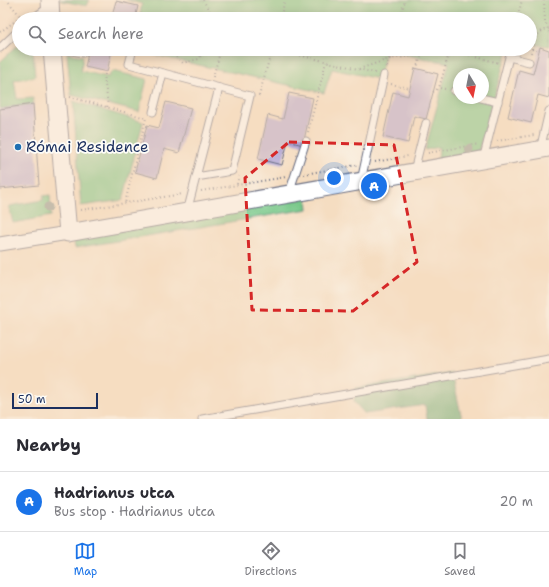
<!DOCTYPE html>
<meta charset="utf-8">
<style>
body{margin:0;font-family:"Shantell Sans",sans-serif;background:#f7f7f7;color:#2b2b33}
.compass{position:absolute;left:453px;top:68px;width:36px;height:36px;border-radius:50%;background:#fff;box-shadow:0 2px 10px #0003;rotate:170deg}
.scale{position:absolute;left:12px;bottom:10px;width:86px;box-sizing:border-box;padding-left:4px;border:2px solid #1b2f5e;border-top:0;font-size:11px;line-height:14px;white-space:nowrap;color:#1b2f5e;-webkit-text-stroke:3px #fdfcf7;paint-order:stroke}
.you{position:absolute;left:334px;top:178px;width:14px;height:14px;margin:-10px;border:3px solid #fff;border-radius:50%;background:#1a73e8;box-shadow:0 0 0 6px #1a73e833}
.badge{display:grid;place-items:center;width:26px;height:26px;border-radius:50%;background:#1a73e8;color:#fff;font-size:13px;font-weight:700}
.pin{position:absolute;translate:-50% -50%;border:2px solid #fff;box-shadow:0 1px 4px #0006}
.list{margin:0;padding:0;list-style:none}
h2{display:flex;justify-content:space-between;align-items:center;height:52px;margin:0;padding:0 16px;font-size:17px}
h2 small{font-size:13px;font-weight:400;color:#7c7c81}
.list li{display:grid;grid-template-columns:26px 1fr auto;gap:12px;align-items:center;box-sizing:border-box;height:60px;padding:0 16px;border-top:1px solid #e1e1e2}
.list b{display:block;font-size:15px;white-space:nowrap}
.list p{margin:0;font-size:13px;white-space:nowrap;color:#7c7c81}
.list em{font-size:13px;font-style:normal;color:#7c7c81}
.icon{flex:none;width:22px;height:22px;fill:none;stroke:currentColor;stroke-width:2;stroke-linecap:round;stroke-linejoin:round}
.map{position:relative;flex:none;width:549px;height:419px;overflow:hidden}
.search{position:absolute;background:#fff;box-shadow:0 2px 10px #0003;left:12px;right:12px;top:12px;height:44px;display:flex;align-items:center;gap:10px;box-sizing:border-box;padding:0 14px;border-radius:22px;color:#7c7c81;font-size:15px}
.sheet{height:112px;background:#fff}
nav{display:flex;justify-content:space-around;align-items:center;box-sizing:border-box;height:56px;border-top:1px solid #e1e1e2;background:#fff;font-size:11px;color:#7c7c81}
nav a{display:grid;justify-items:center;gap:2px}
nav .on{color:#1a73e8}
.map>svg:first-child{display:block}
.green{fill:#77c788;stroke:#497b73;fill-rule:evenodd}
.forest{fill:#61ac74;stroke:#3e6e69}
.building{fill:#b1a4d2}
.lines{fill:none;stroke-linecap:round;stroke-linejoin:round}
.service-casing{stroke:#676c81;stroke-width:9}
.minor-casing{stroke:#676c81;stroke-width:15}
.tertiary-casing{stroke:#676c81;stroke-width:19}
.path{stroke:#676c81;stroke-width:2;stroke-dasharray:1 3;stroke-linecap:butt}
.service{stroke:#fff;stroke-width:7}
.minor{stroke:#fff;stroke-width:13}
.tertiary{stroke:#fff;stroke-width:17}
.tree{fill:#8c9792}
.marked{fill:none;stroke:#d62828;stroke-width:3;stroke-dasharray:8 5;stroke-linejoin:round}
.poi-dot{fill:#1f6fb2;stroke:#fdfcf7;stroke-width:1.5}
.labels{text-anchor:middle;stroke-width:3.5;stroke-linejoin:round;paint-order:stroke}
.poi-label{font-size:15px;fill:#1b2f5e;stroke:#fdfcf7;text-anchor:start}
</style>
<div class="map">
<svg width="549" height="419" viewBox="0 0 549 419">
<rect width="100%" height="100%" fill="#fdfcf7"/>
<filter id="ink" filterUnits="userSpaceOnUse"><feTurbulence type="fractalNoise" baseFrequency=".025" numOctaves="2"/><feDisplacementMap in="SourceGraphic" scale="8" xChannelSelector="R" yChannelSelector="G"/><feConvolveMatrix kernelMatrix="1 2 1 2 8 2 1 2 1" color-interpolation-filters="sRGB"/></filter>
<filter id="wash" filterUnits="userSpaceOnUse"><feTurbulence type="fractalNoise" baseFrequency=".012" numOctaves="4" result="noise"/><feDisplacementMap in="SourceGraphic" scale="16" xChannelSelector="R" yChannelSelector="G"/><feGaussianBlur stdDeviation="0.9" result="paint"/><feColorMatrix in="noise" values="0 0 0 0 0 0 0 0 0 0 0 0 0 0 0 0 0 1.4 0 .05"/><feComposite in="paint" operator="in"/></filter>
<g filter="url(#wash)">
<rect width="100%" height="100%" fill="#f5ddc1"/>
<!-- green -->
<g class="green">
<polygon points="57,0 89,0 87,6"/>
<polygon points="126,0 549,0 549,46 530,44 530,19 159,19 140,14 142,4"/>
<polygon points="19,44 19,49 33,50 35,77 14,80 17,99 33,98 33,104 0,109 0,62"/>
<path d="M155 49H508L478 153 438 160 439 147 425 150 449 63 386 51 379 79 332 69 324 93 154 55ZM459 74H483V98H459Z"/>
<polygon points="67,53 83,56 81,71 108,77 112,71 147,79 139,112 71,95"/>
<polygon points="73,101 143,122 123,200 81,206"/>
<polygon points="50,195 51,216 13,223 9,206 43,200 43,196"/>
<polygon points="307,198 308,209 75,248 73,238"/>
</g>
<!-- forest -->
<polygon class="forest" points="452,373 462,419 427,419 425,405 365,414 354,402 356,388"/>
<g id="blocks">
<!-- building -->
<g class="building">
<polygon points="116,1 138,6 135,19 111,19"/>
<polygon points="540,47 549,50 549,98 538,95 531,123 508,117 519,70 533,74"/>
<polygon points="89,49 112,49 107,72 85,67"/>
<polygon points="415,68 438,74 426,119 414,116 408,143 383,137 393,92 408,96"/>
<polygon points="289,93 313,98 303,145 288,141 282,165 258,159 268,115 283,119"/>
<polygon points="166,102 191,108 179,153 164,149 157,178 135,172 147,125 159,128"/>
<polygon points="33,104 39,185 0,189 0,109"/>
</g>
</g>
</g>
<g filter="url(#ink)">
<use href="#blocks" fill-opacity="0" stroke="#676c81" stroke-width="1"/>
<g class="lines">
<defs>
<g id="service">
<polyline points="32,19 49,7"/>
<polyline points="141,19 141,18"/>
<polyline points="0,48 19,30"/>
<polyline points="60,49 83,53"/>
<polyline points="133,49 129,64 250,96 232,171 196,177"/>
<polyline points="454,91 459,92"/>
<polyline points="481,98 498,102"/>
<polyline points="153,112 163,73"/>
<polyline points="540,150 549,111"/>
<polyline points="483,160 509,57 529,62"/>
<polyline points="414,171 426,123"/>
<polyline points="361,181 384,75"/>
<polyline points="289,193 306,141"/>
<polyline points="187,212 219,88"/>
<polyline points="202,419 549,359"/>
</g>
<polyline id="minor" points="0,244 68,233"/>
<g id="tertiary">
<polyline points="50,0 51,19"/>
<polyline points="52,49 68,233 549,148"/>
</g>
</defs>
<!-- service casing -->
<use href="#service" class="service-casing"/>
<!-- minor casing -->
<use href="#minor" class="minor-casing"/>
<!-- tertiary casing -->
<use href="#tertiary" class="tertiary-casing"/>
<!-- path -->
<g class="path">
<polyline points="203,0 214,19"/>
<polyline points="544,0 545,21 549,32"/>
<polyline points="280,19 285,0"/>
<polyline points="400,19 405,0"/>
<polyline points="517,19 522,0"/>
<polyline points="0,32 21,17 7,0"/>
<polyline points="167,49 183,63 199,59 205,49"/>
<polyline points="273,49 375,73"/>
<polyline points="446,49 499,63"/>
<polyline points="532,49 539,50"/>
<path d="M531 53C533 43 536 30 549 29"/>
<polyline points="387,67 392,49"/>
<polyline points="359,69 389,59 422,55"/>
<polyline points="416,69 422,55 429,49"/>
<path d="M105 74C103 85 109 96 107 108"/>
<polyline points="213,77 221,49"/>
<polyline points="391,84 409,88"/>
<polyline points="445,89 439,88 450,50"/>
<polyline points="433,92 439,88"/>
<polyline points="259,96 272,49"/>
<polyline points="70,97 146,118 125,203"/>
<polyline points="308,132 326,62"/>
<polyline points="497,141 534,135"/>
<polyline points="428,153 479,144"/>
<polyline points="375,162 408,156"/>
<polyline points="304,174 357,165"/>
<polyline points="237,184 239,176"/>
<polyline points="201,191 286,177"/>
<polyline points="81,210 183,194"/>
</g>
<!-- service -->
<use href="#service" class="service"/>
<!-- minor -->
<use href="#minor" class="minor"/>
<!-- tertiary -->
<use href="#tertiary" class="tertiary"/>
</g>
<!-- trees -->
<g class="tree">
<circle cx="469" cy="149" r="4.5"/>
<circle cx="48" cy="207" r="4.5"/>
</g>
</g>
<!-- marked area -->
<path d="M0 0H549V419H0ZM289 142 394 145 417 262 353 311 252 310 245 178Z" fill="#f5ddc1" fill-opacity=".55" fill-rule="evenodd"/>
<path class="marked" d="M289 142 394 145 417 262 353 311 252 310 245 178Z"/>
<!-- markers -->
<circle class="poi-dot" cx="18" cy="147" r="4"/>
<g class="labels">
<!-- poi labels -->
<g class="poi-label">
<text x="26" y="152">Római Residence</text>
</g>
</g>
</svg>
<svg class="compass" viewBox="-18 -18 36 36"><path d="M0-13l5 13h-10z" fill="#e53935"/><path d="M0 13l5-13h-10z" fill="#7c7c81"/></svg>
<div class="scale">50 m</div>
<div class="you"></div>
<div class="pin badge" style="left:374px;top:186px">A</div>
<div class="search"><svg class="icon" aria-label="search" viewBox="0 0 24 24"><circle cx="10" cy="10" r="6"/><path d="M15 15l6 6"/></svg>Search here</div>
</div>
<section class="sheet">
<h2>Nearby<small></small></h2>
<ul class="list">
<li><span class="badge">A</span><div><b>Hadrianus utca</b><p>Bus stop · Hadrianus utca</p></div><em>20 m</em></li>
</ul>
</section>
<nav>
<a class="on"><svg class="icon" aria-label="map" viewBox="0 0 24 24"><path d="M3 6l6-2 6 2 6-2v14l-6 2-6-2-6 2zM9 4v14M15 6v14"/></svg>Map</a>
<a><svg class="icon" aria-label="directions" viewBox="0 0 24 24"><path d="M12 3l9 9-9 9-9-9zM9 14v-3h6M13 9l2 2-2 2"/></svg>Directions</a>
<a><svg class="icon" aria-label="saved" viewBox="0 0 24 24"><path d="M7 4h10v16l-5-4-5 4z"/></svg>Saved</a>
</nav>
